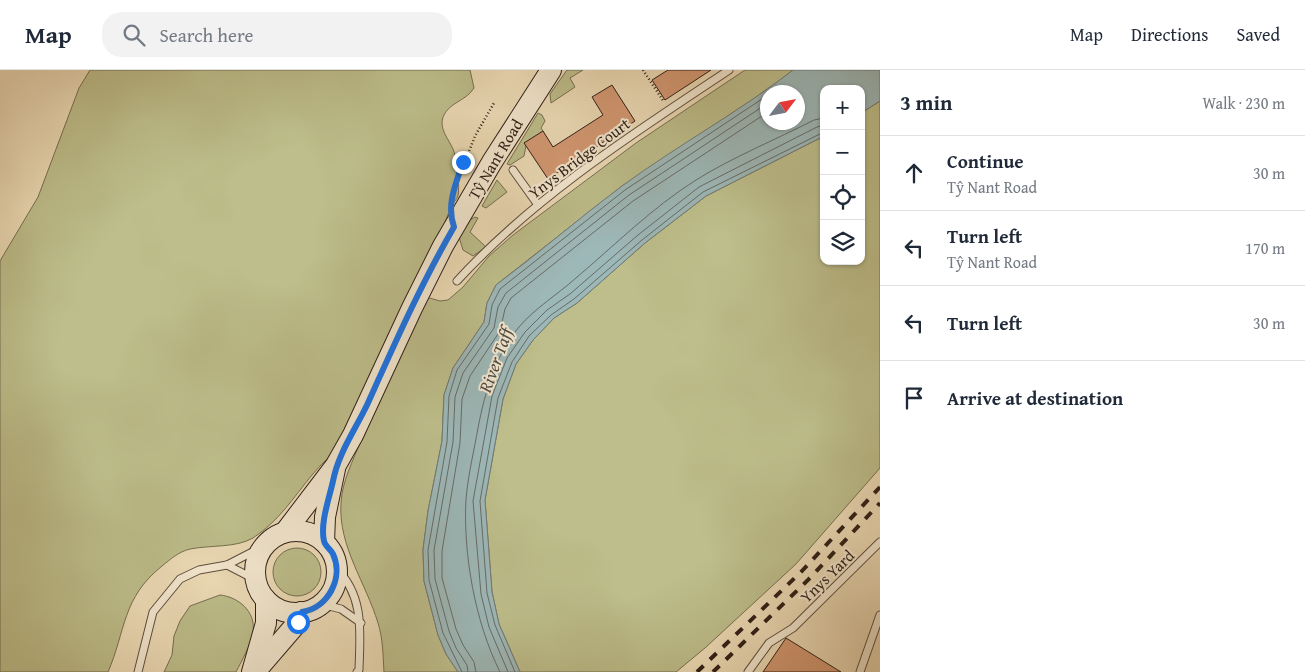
<!DOCTYPE html>
<meta charset="utf-8">
<style>
body{margin:0;font-family:"Gentium Book Plus",serif;background:#f2f2f3;color:#1f2937}
.controls{position:absolute;right:15px;top:15px;display:grid;overflow:hidden;border-radius:10px;box-shadow:0 1px 4px #0004}
.controls button{width:45px;height:45px;display:grid;place-items:center;padding:0;border:0;border-bottom:1px solid #e0e1e3;background:#fff;color:#1f2937;font:25px sans-serif}
.compass{position:absolute;left:760px;top:15px;width:45px;height:45px;border-radius:50%;background:#fff;box-shadow:0 1px 4px #0004;rotate:58deg}
.stop{position:absolute;width:15px;height:15px;margin:-11px;border:4px solid #1a73e8;border-radius:50%;background:#fff}
.stop.end{background:#1a73e8;border-color:#fff;box-shadow:0 1px 5px #0008}
.list{margin:0;padding:0;list-style:none}
h2{display:flex;justify-content:space-between;align-items:center;height:65px;margin:0;padding:0 20px;font-size:21px}
h2 small{font-size:16px;font-weight:400;color:#747a83}
.list li{display:grid;grid-template-columns:32px 1fr auto;gap:15px;align-items:center;box-sizing:border-box;height:75px;padding:0 20px;border-top:1px solid #e0e1e3}
.list b{display:block;font-size:19px;white-space:nowrap}
.list p{margin:0;font-size:16px;white-space:nowrap;color:#747a83}
.list em{font-size:16px;font-style:normal;color:#747a83}
.icon{flex:none;width:28px;height:28px;fill:none;stroke:currentColor;stroke-width:2;stroke-linecap:round;stroke-linejoin:round}
.map{position:relative;flex:none;width:880px;height:602px;overflow:hidden}
header{display:flex;align-items:center;gap:30px;box-sizing:border-box;height:70px;padding:0 25px;background:#fff;border-bottom:1px solid #e0e1e3}
header strong{font-size:24px}
nav{display:flex;gap:28px;margin-inline-start:auto;font-size:18px}
.search{width:350px;height:45px;background:#f2f2f3;display:flex;align-items:center;gap:12px;box-sizing:border-box;padding:0 18px;border-radius:20px;color:#747a83;font-size:19px}
main{display:flex}
aside{flex:1;background:#fff}
.map>svg:first-child{display:block}
.green{fill:#bdbe8b;stroke:#766e51}
.water{fill:#9db8b8;stroke:#717a78;fill-rule:evenodd}
.lines{fill:none;stroke-linecap:round;stroke-linejoin:round}
.shore{stroke:#666b68;stroke-width:1}
.building{fill:#d39872;stroke:#2e1e17}
.lane-casing{stroke:#5e4d3f;stroke-width:9}
.secondary-casing{stroke:#2e1e17;stroke-width:22}
.path{stroke:#2e1e17;stroke-width:2.5;stroke-dasharray:1 2.5;stroke-linecap:butt}
.lane{stroke:#f3e8d0;stroke-width:7}
.secondary{stroke:#f3e8d0;stroke-width:20}
.rail{stroke:#2e1e17;stroke-width:4;stroke-dasharray:9 9;stroke-linecap:butt}
.route{stroke:#1a73e8;stroke-width:6}
.labels{text-anchor:middle;stroke-width:4;stroke-linejoin:round;paint-order:stroke}
.street-label{font-size:16px;fill:#2e1e17;stroke:#f3e8d0}
.water-label{font-size:18px;font-style:italic;fill:#4f4c47;stroke:#f3e8d0}
</style>
<header>
<strong>Map</strong>
<div class="search"><svg class="icon" aria-label="search" viewBox="0 0 24 24"><circle cx="10" cy="10" r="6"/><path d="M15 15l6 6"/></svg>Search here</div>
<nav><a>Map</a><a>Directions</a><a>Saved</a></nav>
</header>
<main>
<div class="map">
<svg width="880" height="602" viewBox="0 0 880 602">
<rect width="100%" height="100%" fill="#ecdbb6"/>
<filter id="stains"><feTurbulence type="fractalNoise" baseFrequency=".004" numOctaves="4"/><feColorMatrix values="0 0 0 0 .2 0 0 0 0 .09 0 0 0 0 .02 0 0 0 .5 -.17"/></filter>
<radialGradient id="worn" r=".72"><stop offset=".6" stop-color="#630" stop-opacity="0"/><stop offset="1" stop-color="#630" stop-opacity=".3"/></radialGradient>
<!-- green -->
<g class="green">
<path d="M90 0H470L474 18C465 32 449 32 443 47 439 59 448 68 453 79 457 87 460 118 458 126 457 129 453 133 451 136L419 225 440 231 448 230 463 217 489 186 513 165 636 73 745 0H793L770 18 622 116 496 215 487 233 484 252 453 298 444 325 442 371 428 441 423 480 424 511 438 565 446 584 458 602H384C383 586 383 568 378 553 366 513 338 476 341 433 342 412 353 390 361 371L353 365C340 378 324 390 312 405 293 428 279 451 253 468 236 478 210 475 190 479 178 482 171 489 162 496 122 528 126 560 108 602H0V191L38 127 79 18Z"/>
<polygon points="567,0 583,0 570,8 575,17 551,33 550,24"/>
<polygon points="880,31 880,398 796,494 705,578 676,602 520,602 499,554 492,522 485,430 503,329 516,294 533,270 554,248 577,233 645,173 706,126 824,66 824,191 861,191 861,43"/>
<polygon points="538,43 542,45 545,51 541,58 543,61 526,76 524,86 510,95 507,94"/>
<polygon points="497,110 507,122 486,138 482,136"/>
<polygon points="475,147 478,148 470,162 486,177 473,186 463,180 459,167 468,151"/>
<circle cx="297" cy="502" r="24"/>
<path d="M220 525C238 527 256 541 253 562 251 575 242 590 236 602H164L172 585 174 566 180 551 190 536Z"/>
</g>
<!-- water -->
<path class="water" d="M793 0H880V31L861 43V19H824V66L706 126 645 173 577 233 554 248 533 270 516 294 503 329 485 430 492 522 499 554 520 602H458L446 584 438 565 424 511 423 480 428 441 442 371 444 325 453 298 484 252 487 233 496 215C539 183 579 148 622 116 678 75 739 42 793 0ZM768 22H798V52H768Z"/>
<g class="lines">
<!-- shore -->
<g class="shore">
<polyline points="462,602 443,563 429,510 428,480 447,372 449,326 457,300 489,254 492,235 500,219 625,120 768,25"/>
<polyline points="468,602 467,595 456,578 449,561 435,509 434,480 453,372 455,327 463,303 494,258 498,237 506,223 629,125 768,33"/>
<polyline points="476,602 474,592 463,575 456,559 442,508 442,481 460,373 462,329 470,306 500,261 505,239 511,228 633,131 768,42"/>
<path d="M500 602C475 552 463 484 466 429 468 405 474 381 478 358 485 322 495 286 519 257 535 238 557 225 576 208 615 175 653 137 696 110 733 87 775 70 814 50L824 48"/>
<polyline points="508,602 489,557 481,524 473,431 492,326 507,288 525,262 547,240 570,224 638,165 699,117 817,57 824,55"/>
<polyline points="515,602 495,555 487,523 480,431 498,328 512,292 529,266 551,245 574,229 642,170 703,122 824,62"/>
</g>
</g>
<!-- building -->
<g class="building">
<polygon points="668,0 711,0 665,30 652,10"/>
<polygon points="612,15 635,51 548,109 524,73 543,61 553,77 603,45 592,27"/>
<polygon points="786,568 841,602 763,602"/>
</g>
<g class="lines">
<defs>
<g id="lane">
<polyline points="513,100 538,135"/>
<path d="M457 211C535 126 634 63 729 0"/>
<polyline points="227,495 256,510"/>
<path d="M336 498C365 527 360 563 359 600L357 602"/>
<polyline points="321,534 341,539 361,553"/>
<polyline points="138,602 153,542 180,509 199,500 227,495 262,477"/>
<polyline points="748,602 769,573 793,558 880,472"/>
<polyline points="860,602 880,545"/>
</g>
<g id="secondary">
<circle cx="296" cy="502" r="41"/>
<polyline points="285,462 336,395 353,365 412,238 443,176 492,92 551,0"/>
<polyline points="324,472 325,447 335,399"/>
<polyline points="252,602 266,553 266,530"/>
<polyline points="255,602 298,552 301,542"/>
</g>
</defs>
<!-- lane casing -->
<use href="#lane" class="lane-casing"/>
<!-- secondary casing -->
<use href="#secondary" class="secondary-casing"/>
<!-- path -->
<g class="path">
<polyline points="643,0 664,32"/>
<polyline points="454,120 475,66 494,33"/>
</g>
<!-- lane -->
<use href="#lane" class="lane"/>
<!-- secondary -->
<use href="#secondary" class="secondary"/>
<!-- rail -->
<g class="rail">
<polyline points="697,602 802,501 880,417"/>
<polyline points="713,602 810,508 880,433"/>
</g>
</g>
<g class="lines">
<!-- route -->
<path class="route" d="M298 552 302 542C328 538 344 508 333 484 331 480 325 476 324 471 320 453 329 429 333 411 338 384 355 360 367 335 394 275 421 214 454 157 446 134 456 114 463 92"/>
</g>
<g class="labels">
<!-- street labels -->
<g class="street-label">
<text transform="translate(579 88) rotate(-37)" y="6">Ynys Bridge Court</text>
<text transform="translate(495 89) rotate(-59)" y="6">Tŷ Nant Road</text>
<text transform="translate(827 506) rotate(-44)" y="6">Ynys Yard</text>
</g>
<!-- water labels -->
<g class="water-label">
<text transform="translate(496 290) rotate(-70)" y="6">River Taff</text>
</g>
</g>
<rect width="100%" height="100%" filter="url(#stains)"/>
<rect width="100%" height="100%" fill="url(#worn)"/>
</svg>
<div class="controls">
<button>+</button>
<button>−</button>
<button><svg class="icon" aria-label="locate" viewBox="0 0 24 24"><circle cx="12" cy="12" r="6"/><path d="M12 2v4M12 18v4M2 12h4M18 12h4"/></svg></button>
<button><svg class="icon" aria-label="layers" viewBox="0 0 24 24"><path d="M12 4l9 5-9 5-9-5zM3 14l9 5 9-5"/></svg></button>
</div>
<svg class="compass" viewBox="-18 -18 36 36"><path d="M0-13l5 13h-10z" fill="#e53935"/><path d="M0 13l5-13h-10z" fill="#747a83"/></svg>
<div class="stop" style="left:298px;top:552px"></div>
<div class="stop end" style="left:463px;top:92px"></div>
</div>
<aside>
<h2>3 min<small>Walk · 230 m</small></h2>
<ul class="list">
<li><svg class="icon" aria-label="ahead" viewBox="0 0 24 24"><path d="M12 20V5M6 11l6-6 6 6"/></svg><div><b>Continue</b><p>Tŷ Nant Road</p></div><em>30 m</em></li>
<li><svg class="icon" aria-label="left" viewBox="0 0 24 24"><path d="M17 20v-9H6M10 6l-5 5 5 5"/></svg><div><b>Turn left</b><p>Tŷ Nant Road</p></div><em>170 m</em></li>
<li><svg class="icon" aria-label="left" viewBox="0 0 24 24"><path d="M17 20v-9H6M10 6l-5 5 5 5"/></svg><div><b>Turn left</b></div><em>30 m</em></li>
<li><svg class="icon" aria-label="arrive" viewBox="0 0 24 24"><path d="M6 21V4h12l-3 4 3 4H6"/></svg><div><b>Arrive at destination</b></div></li>
</ul>
</aside>
</main>
